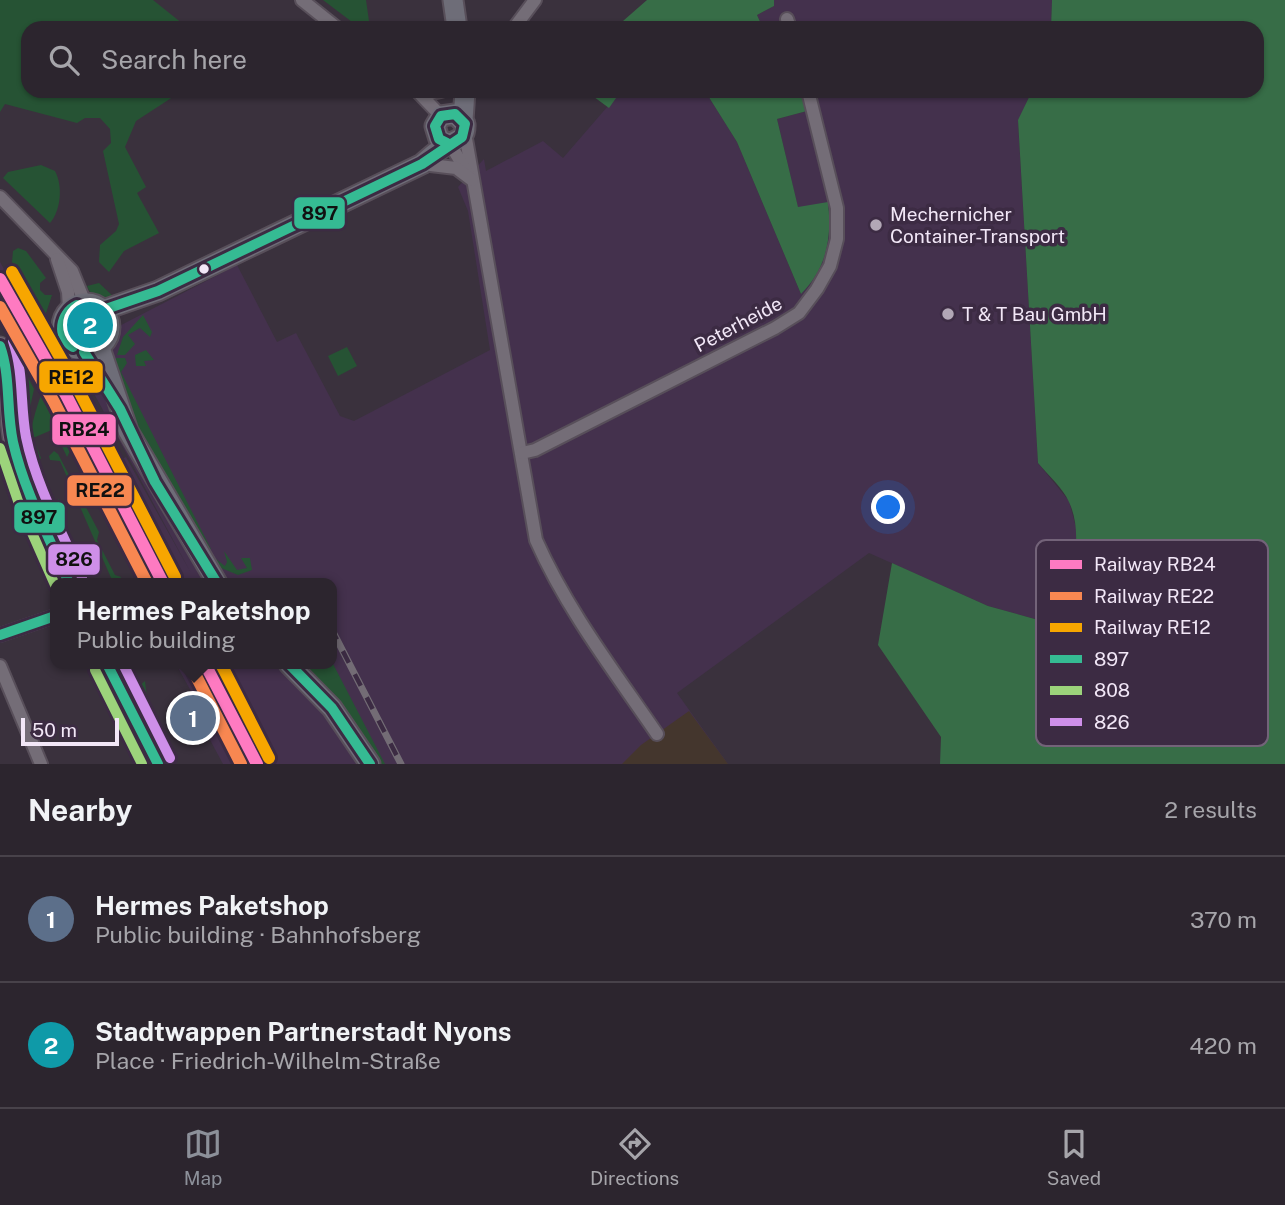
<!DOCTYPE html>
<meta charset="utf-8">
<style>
body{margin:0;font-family:"Public Sans",sans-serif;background:#38313a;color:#f1f3f6}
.scale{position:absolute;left:21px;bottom:18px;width:98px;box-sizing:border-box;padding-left:7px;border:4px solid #f2e7f7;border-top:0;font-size:19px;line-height:24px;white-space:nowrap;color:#f2e7f7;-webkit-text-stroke:5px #3c2b43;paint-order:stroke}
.you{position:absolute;left:889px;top:508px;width:24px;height:24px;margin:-18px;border:5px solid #fff;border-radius:50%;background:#1a73e8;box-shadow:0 0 0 10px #1a73e833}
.badge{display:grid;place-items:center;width:46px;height:46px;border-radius:50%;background:#8c9099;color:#fff;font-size:23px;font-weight:700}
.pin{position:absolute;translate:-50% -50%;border:4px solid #fff;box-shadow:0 2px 7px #0006}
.popup{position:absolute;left:50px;top:578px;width:287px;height:91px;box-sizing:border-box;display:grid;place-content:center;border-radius:14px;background:#2c252e;filter:drop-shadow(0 2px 5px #0005);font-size:23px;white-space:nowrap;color:#a6a5aa}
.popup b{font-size:26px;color:#f1f3f6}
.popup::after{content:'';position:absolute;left:50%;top:100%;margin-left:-14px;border:14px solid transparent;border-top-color:#2c252e}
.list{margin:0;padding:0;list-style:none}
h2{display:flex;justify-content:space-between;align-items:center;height:91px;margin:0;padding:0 28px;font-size:30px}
h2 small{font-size:23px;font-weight:400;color:#a6a5aa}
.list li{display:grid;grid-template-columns:46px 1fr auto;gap:21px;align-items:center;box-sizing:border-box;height:126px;padding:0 28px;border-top:2px solid #48424a}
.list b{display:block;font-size:26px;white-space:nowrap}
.list p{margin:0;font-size:23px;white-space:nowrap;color:#a6a5aa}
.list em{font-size:23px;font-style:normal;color:#a6a5aa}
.icon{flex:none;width:38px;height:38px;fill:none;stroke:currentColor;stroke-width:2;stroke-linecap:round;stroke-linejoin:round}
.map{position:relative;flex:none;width:1285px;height:764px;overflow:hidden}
.search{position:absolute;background:#2c252e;box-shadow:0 2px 5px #0004;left:21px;right:21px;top:21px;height:77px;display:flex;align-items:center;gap:18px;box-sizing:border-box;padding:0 24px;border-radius:21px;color:#a6a5aa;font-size:26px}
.sheet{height:343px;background:#2c252e}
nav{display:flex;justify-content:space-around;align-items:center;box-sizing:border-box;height:98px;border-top:2px solid #48424a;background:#2c252e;font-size:19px;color:#a6a5aa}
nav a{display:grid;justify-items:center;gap:4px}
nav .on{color:#8c9099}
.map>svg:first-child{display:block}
.built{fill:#44314d}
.industrial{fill:#44362d}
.green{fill:#265334}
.forest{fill:#376d47}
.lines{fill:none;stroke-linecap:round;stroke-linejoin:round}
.street-casing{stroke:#584f5a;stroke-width:16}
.secondary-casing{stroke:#584f5a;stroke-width:21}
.primary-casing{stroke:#584f5a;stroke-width:23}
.street{stroke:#746d77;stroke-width:12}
.secondary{stroke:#746d77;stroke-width:18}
.primary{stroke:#6e6d78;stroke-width:19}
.rail-casing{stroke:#736c75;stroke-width:7}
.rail{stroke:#3c2b43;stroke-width:4.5;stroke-dasharray:13;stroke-linecap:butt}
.bus-1-casing{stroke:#3c2b43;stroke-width:16}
.bus-2-casing{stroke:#3c2b43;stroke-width:16}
.bus-3-casing{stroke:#3c2b43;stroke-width:16}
.bus-1{stroke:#35bb93;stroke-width:10}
.bus-2{stroke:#9cd37b;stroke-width:10}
.bus-3{stroke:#ce8fe9;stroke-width:10}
.rail-1-casing{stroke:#3c2b43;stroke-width:18}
.rail-2-casing{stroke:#3c2b43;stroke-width:18}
.rail-3-casing{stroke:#3c2b43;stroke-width:18}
.rail-1{stroke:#fe7ac1;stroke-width:12}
.rail-2{stroke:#f88751;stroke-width:12}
.rail-3{stroke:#f7a600;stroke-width:12}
.poi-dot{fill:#b2a7b6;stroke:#3c2b43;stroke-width:2.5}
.bus-dot{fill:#f2e7f7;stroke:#3c2b43;stroke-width:2.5}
.labels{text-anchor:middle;stroke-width:7;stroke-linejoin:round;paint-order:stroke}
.poi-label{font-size:19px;fill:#f2e7f7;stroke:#3c2b43;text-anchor:start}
.street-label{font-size:19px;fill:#f2e7f7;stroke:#3c2b43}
.key{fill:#3c2b43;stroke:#736379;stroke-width:2}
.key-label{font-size:19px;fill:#f2e7f7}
.line-badge{stroke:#3c2b43;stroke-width:2.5}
.pale-badge-label{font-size:19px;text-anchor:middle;font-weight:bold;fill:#111}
</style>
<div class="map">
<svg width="1285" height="764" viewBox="0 0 1285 764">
<rect width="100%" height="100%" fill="#3a313d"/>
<!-- built -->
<g class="built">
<polygon points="774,0 1052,0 1051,28 763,28 757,15 774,6"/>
<polygon points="621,91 705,91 737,142 801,294 798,208 777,119 807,111 802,91 1032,91 1018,121 1038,463 1069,501 1078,535 1063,601 1050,623 988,606 869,553 677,693 728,764 223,764 202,725 208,722 176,664 331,664 331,583 140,583 41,395 39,382 0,312 0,262 115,462 126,457 191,573 71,351 237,265 277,342 296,333 340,416 354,421 490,350 468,211 458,187 484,159 486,171 543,141 563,158"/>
</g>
<!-- industrial -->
<polygon class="industrial" points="689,711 728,764 622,764 641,745"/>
<!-- green -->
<g class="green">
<polygon points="0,0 153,0 188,28 28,28 28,91 182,91 136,121 125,147 146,187 137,193 159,233 124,251 109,272 99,262 100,245 116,231 119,224 103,151 111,143 110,129 100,118 85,118 77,123 5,104 0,112"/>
<polygon points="323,0 366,0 370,28 360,28"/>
<path d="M41 165 55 171C63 186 61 210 50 223L3 178 8 172Z"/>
<polygon points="18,248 26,251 46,278 40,283 40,290 45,295 52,295 44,319 12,262 13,251"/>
<path d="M99 283 116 299C103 300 92 299 87 286Z"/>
<polygon points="143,315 152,332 150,337 140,328 128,335 135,344 125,355 117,355 123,337"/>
<polygon points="347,347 357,366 338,376 328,356"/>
<polygon points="146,350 154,360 144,361 146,366 136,366 135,355"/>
<polygon points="11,355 16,355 34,389 23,440 20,440"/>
<polygon points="116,358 125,358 127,363 121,372 211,549 209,550 168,487 130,415 115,363"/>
<path d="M41 395 65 446 70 443 72 447 67 457 54 429 33 438 41 458 34 467 52 505 59 499 61 504 50 509C31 459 22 448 41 395Z"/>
<polygon points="54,451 58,454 99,532 97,540 115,575 121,577 119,583 102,581 112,580 60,461 50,460 49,456"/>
<polygon points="64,509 65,513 59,523 86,583 82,583 53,514"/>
<polygon points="224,551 237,570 247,568 241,558 250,558 252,570 238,575 221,568 212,556 225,566 227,562"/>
<path d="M331 660 385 764H380C360 725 335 693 302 664H331Z"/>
<polygon points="123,664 138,687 145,681 148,706 150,709 153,707 150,713 139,698"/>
</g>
<!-- forest -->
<g class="forest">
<polygon points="647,0 774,0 774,6 757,15 763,28 615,28"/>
<path d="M1052 0H1285V764H940L941 737 878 645 892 563 988 606 1049 623C1070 593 1086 538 1069 502 1063 488 1048 475 1038 463L1018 120 1032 91H1257V28H1051Z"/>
<polygon points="586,91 621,91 609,108"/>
<path d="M705 91H802L807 111 777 119 798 207 828 202C832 238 827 268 801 294L737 142Z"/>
</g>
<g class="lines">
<defs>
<g id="street">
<polyline points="302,0 337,28"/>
<polyline points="787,19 790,28"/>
<polyline points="514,28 535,0"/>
<polyline points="417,91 441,116"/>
<polyline points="423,95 441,91"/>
<path d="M465 133 536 540C567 610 614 671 657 734"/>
<polyline points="450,144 468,174"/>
<polyline points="422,164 456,168 472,180"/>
<polyline points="0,197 72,271 85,303"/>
<polyline points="57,259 68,292 69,309"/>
<polyline points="522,453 535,450 775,328 799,313 817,289 830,266 837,239 837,208 808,91"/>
<polyline points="0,635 55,616"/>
<polyline points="0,666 41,764"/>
</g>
<g id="secondary">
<path d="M0 346C13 375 6 411 13 442 25 491 49 537 69 583"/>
<polyline points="107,664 158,764"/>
</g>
<g id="primary">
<polyline points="453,0 457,28"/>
<polyline points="463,120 465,91"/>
<circle cx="86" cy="327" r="24"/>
<path d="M103 310 158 291 422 164C429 158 437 150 445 146 456 139 466 141 465 124L455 114 441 116 435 126 439 139 447 143"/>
<polyline points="100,348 128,431 217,583"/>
<polyline points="289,664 332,708 370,764"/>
</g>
</defs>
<!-- street casing -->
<use href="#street" class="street-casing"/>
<!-- secondary casing -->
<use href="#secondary" class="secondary-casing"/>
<!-- primary casing -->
<use href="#primary" class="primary-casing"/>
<!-- street -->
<use href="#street" class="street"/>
<!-- secondary -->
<use href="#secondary" class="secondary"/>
<!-- primary -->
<use href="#primary" class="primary"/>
<defs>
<polyline id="rail" points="331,628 401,764"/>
</defs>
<!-- rail casing -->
<use href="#rail" class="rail-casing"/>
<!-- rail -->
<use href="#rail" class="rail"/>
<defs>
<g id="bus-1">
<polyline points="103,310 158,291 422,164 462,137 465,124 455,114 441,116 435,126 439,139 447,143"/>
<path d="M0 346C11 377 6 410 13 442 24 491 49 537 69 583"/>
<path d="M73 347C56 337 60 313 77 305"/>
<polyline points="84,352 120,409 155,482 217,583"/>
<polyline points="0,635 55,616"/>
<polyline points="107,664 158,764"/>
<polyline points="289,664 332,708 370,764"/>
</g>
<g id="bus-2">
<polyline points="0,448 18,501 55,585"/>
<polyline points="95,670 142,764"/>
</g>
<g id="bus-3">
<path d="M13 341C24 373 20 405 26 437 36 486 62 532 82 577"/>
<polyline points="123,664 170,758"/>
</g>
</defs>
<!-- bus-1 casing -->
<use href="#bus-1" class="bus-1-casing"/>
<!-- bus-2 casing -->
<use href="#bus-2" class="bus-2-casing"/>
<!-- bus-3 casing -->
<use href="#bus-3" class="bus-3-casing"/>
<!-- bus-1 -->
<use href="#bus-1" class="bus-1"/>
<!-- bus-2 -->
<use href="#bus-2" class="bus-2"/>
<!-- bus-3 -->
<use href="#bus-3" class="bus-3"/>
<defs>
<g id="rail-1">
<polyline points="0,279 66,395 163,583"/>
<polyline points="205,664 257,764"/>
</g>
<g id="rail-2">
<polyline points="0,307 54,402 147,583"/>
<polyline points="193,670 241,764"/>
</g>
<g id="rail-3">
<polyline points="12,272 78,389 175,577"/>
<polyline points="221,664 269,758"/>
</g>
</defs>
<!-- rail-1 casing -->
<use href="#rail-1" class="rail-1-casing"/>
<!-- rail-2 casing -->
<use href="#rail-2" class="rail-2-casing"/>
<!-- rail-3 casing -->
<use href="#rail-3" class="rail-3-casing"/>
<!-- rail-1 -->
<use href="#rail-1" class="rail-1"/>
<!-- rail-2 -->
<use href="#rail-2" class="rail-2"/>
<!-- rail-3 -->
<use href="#rail-3" class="rail-3"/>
</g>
<!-- markers -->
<g class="poi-dot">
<circle cx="876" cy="225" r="7"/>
<circle cx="948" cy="314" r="7"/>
</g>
<circle class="bus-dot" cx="204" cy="269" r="6"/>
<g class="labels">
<!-- poi labels -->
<g class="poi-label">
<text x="890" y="221">Mechernicher<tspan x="890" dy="22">Container-Transport</tspan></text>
<text x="962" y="321">T &amp; T Bau GmbH</text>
</g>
<!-- street labels -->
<g class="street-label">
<text transform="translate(738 324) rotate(-28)" y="7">Peterheide</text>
</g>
</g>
<!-- legend -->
<rect x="1036" y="540" width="232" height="206" rx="10" class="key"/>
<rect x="1050" y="560" width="32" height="9" fill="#fe7ac1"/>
<rect x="1050" y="592" width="32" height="8" fill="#f88751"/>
<rect x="1050" y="623" width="32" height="9" fill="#f7a600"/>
<rect x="1050" y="655" width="32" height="8" fill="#35bb93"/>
<rect x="1050" y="686" width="32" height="9" fill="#9cd37b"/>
<rect x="1050" y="718" width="32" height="8" fill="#ce8fe9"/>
<g class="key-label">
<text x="1094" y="571">Railway RB24</text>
<text x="1094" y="603">Railway RE22</text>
<text x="1094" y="634">Railway RE12</text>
<text x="1094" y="666">897</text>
<text x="1094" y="697">808</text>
<text x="1094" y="729">826</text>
</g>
<g class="line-badge">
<rect x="293" y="196" width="53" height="34" rx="7" fill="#35bb93"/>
<rect x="38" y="360" width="66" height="34" rx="7" fill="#f7a600"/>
<rect x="51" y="413" width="66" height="33" rx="7" fill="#fe7ac1"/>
<rect x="66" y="474" width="67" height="33" rx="7" fill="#f88751"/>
<rect x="13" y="501" width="53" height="33" rx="7" fill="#35bb93"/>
<rect x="47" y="543" width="54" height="33" rx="7" fill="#ce8fe9"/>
</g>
<g class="pale-badge-label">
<text x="320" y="220">897</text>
<text x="71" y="384">RE12</text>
<text x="84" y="436">RB24</text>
<text x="100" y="497">RE22</text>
<text x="39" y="524">897</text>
<text x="74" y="566">826</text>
</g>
</svg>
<div class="scale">50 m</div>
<div class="you"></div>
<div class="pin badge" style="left:193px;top:718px;background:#5c6f8a">1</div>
<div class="popup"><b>Hermes Paketshop</b>Public building</div>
<div class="pin badge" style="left:90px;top:325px;background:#0f9aa8">2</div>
<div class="search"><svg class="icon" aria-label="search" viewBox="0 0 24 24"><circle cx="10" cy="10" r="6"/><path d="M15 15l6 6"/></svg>Search here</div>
</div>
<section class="sheet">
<h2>Nearby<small>2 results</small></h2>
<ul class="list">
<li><span class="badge" style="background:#5c6f8a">1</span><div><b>Hermes Paketshop</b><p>Public building · Bahnhofsberg</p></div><em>370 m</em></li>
<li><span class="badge" style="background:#0f9aa8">2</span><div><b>Stadtwappen Partnerstadt Nyons</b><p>Place · Friedrich-Wilhelm-Straße</p></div><em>420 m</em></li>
</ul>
</section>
<nav>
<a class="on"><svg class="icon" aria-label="map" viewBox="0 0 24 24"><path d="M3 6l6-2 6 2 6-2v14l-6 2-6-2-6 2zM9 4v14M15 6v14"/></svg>Map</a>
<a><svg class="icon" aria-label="directions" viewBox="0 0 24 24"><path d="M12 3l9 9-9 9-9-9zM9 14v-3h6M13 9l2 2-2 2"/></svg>Directions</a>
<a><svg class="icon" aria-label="saved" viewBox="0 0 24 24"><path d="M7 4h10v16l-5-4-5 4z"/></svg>Saved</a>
</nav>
